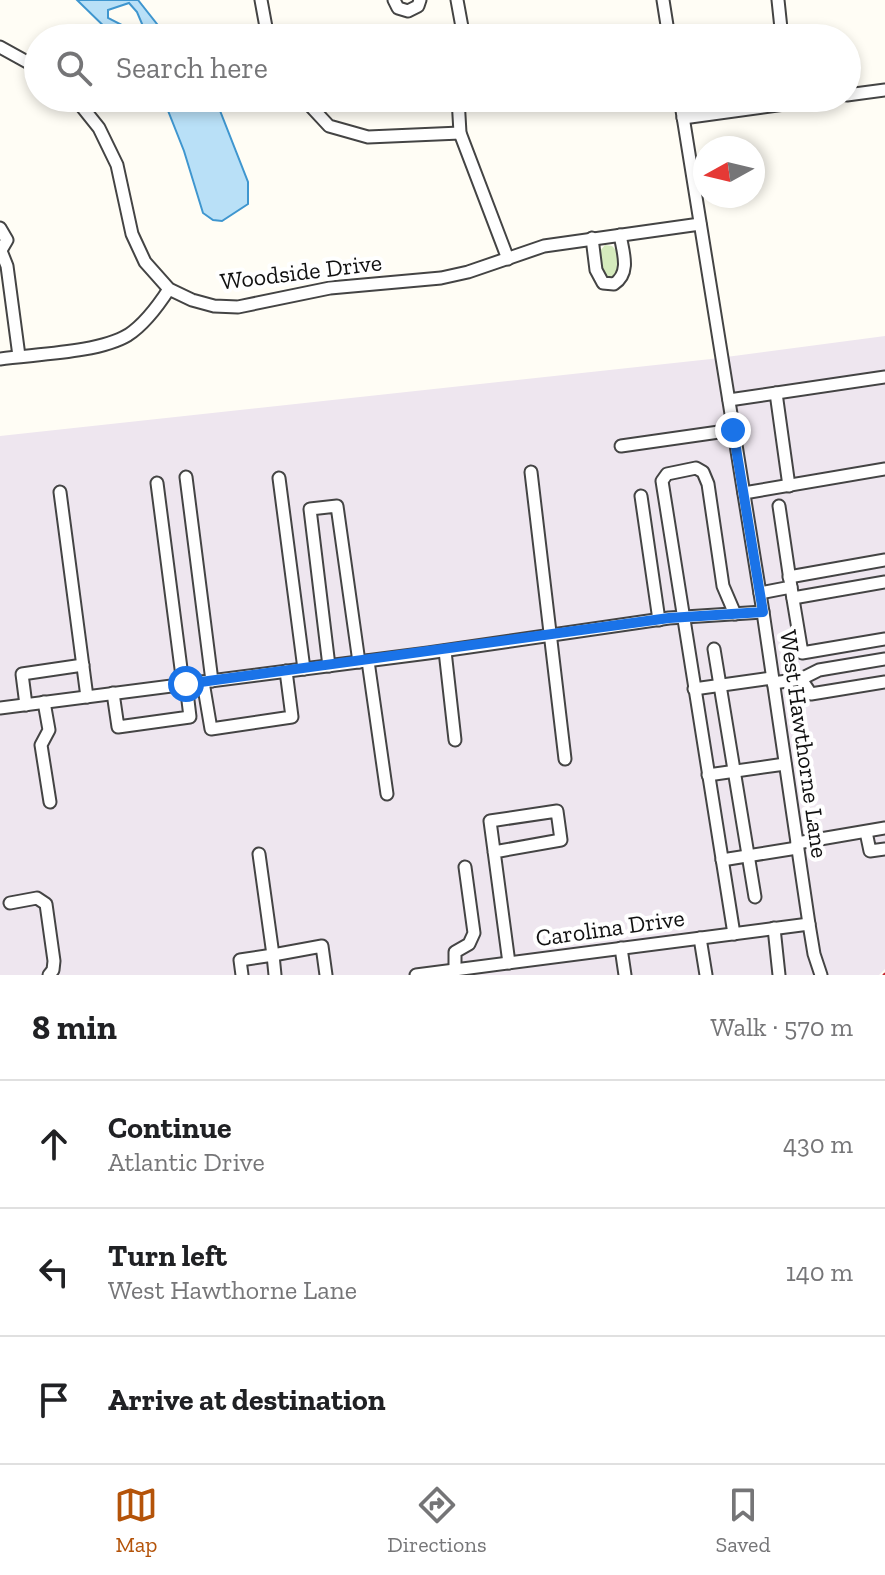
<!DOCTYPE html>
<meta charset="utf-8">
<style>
body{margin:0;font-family:"Zilla Slab",serif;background:#f2f2f2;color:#202124}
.compass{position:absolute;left:693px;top:136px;width:72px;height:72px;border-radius:50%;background:#fff;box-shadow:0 4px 12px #0003;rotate:262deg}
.stop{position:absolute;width:24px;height:24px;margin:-18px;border:6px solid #1a73e8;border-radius:50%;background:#fff}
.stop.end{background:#1a73e8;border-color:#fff;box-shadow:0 2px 8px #0008}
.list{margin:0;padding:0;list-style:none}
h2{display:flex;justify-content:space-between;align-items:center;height:104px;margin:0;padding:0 32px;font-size:34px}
h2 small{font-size:26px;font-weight:400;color:#757577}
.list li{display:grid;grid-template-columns:52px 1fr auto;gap:24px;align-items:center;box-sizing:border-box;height:128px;padding:0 32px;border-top:2px solid #e0e0e0}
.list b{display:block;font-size:30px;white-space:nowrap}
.list p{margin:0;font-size:26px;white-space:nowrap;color:#757577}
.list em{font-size:26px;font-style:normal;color:#757577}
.icon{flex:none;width:44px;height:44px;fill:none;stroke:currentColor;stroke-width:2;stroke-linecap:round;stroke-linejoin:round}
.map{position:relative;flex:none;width:885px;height:975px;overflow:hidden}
.search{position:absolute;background:#fff;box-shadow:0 4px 12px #0003;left:24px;right:24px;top:24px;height:88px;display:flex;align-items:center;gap:20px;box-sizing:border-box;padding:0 28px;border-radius:44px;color:#757577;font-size:30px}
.sheet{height:488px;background:#fff}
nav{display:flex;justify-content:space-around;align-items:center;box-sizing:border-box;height:112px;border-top:2px solid #e0e0e0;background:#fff;font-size:22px;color:#757577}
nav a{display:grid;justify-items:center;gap:4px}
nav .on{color:#b45309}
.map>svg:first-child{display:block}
.industrial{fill:#eee6ef}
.green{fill:#d5ebbd}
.water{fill:#b9e0f7;stroke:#3f96cf;stroke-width:2}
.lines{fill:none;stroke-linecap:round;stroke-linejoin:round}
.minor-casing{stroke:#444;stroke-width:15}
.minor{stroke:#fff;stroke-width:11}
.rail{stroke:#c4262e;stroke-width:3}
.route{stroke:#1a73e8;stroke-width:10}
.labels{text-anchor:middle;stroke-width:8;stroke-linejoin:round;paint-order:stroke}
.street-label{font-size:24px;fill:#111;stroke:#fff}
</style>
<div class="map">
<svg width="885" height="975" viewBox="0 0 885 975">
<rect width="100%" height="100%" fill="#fffdf5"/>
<!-- industrial -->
<polygon class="industrial" points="885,336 885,969 879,975 0,975 0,436 711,359"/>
<!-- green -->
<polygon class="green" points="605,245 612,246 617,251 619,272 615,278 606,278 603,272 599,252"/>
<!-- water -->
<g class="water">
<polygon points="77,0 138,0 168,38 148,38 137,12 129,3 108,10 108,18 122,25 133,38 116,38"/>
<polygon points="163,98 215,98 248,182 248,204 222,221 213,220 203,213 184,151"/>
</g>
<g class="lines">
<defs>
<g id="minor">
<polyline points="261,0 268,38"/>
<polyline points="394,0 398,8 408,11 418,6 420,0"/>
<polyline points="457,0 464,38"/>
<polyline points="663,0 669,38"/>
<polyline points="778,0 782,38"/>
<polyline points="0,47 38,68"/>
<polyline points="847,95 885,90"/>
<polyline points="75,98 99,128 117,165 132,234 145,262 169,289 192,300 214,306 238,307 330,288 441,278 468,272 544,246 700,224"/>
<polyline points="303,98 329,126 368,137 460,133"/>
<polyline points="458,98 460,133 508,259"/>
<polyline points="680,98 763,612 809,924 814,954 821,975"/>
<polyline points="683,118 828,98"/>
<polyline points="0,228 7,240 0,252"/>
<path d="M592 238 596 270 603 283 614 284C631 273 623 252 620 235"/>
<polyline points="1,251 7,266 19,356"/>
<path d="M0 359C35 354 98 353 128 335 145 324 158 306 169 289"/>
<polyline points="776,393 789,486"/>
<polyline points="729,400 885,377"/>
<polyline points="621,446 733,430"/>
<polyline points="531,472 565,759"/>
<polyline points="186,477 212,681"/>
<polyline points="279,478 304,669"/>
<polyline points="157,483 183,684"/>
<polyline points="60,492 87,697"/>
<polyline points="744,493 885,469"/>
<polyline points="641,496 659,620"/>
<polyline points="789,577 885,560"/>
<polyline points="791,587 802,653 885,639"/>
<polyline points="760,593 791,587 779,506"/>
<polyline points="793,598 885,582"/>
<polyline points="714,649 755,897"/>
<polyline points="445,651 455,740"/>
<polyline points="368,661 387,794"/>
<polyline points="329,666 310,509 337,506 359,662"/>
<polyline points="801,679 811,694 885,682"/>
<polyline points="203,682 211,729 292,717 286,671"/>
<polyline points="773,683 801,679 819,670 885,659"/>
<polyline points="694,689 772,678"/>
<polyline points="113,693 118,727 190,717 186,684"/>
<polyline points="44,702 49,730 41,745 50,802"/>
<polyline points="26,705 22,674 83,665"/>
<polyline points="0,708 428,653 669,618 763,612"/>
<polyline points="708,775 785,764"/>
<polyline points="866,832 870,851 885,849"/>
<polyline points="797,843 885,828"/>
<polyline points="494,852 561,840 557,811 490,821 509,963"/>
<polyline points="259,854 273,955 322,946 326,975"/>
<polyline points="722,860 797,848"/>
<polyline points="10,903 37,898 46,904 54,961 53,970 49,975"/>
<polyline points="774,928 779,975"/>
<polyline points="734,934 662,481 667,474 696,468 703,472 708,484 723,586 735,614"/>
<polyline points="700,938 706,975"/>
<polyline points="621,948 625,975"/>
<polyline points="455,970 455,952 469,944 474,933 465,867"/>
<polyline points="242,975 240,960 273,955 275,975"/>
<polyline points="416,975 809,924"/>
</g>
</defs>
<!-- minor casing -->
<use href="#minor" class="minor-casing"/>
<!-- minor -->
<use href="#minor" class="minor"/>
<!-- rail -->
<polyline class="rail" points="884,975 885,974"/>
</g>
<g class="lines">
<!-- route -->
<polyline class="route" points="186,684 669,618 763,612 733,430"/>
</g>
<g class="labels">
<!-- street labels -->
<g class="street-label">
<text transform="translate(301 272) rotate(-7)" y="8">Woodside Drive</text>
<text transform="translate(804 744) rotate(82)" y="8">West Hawthorne Lane</text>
<text transform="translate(610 928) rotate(-8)" y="8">Carolina Drive</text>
</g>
</g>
</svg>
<svg class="compass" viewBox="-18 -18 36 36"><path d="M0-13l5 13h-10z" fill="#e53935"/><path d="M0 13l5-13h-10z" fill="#757577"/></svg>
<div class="stop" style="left:186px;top:684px"></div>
<div class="stop end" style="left:733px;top:430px"></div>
<div class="search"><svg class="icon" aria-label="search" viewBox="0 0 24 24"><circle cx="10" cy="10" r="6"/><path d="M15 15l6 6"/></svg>Search here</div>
</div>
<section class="sheet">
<h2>8 min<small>Walk · 570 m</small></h2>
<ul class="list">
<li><svg class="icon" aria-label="ahead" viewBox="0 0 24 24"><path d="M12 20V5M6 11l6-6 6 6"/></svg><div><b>Continue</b><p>Atlantic Drive</p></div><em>430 m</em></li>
<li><svg class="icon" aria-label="left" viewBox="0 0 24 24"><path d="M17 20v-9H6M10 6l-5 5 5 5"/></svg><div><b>Turn left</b><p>West Hawthorne Lane</p></div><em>140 m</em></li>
<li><svg class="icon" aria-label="arrive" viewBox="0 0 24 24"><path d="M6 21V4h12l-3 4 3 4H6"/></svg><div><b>Arrive at destination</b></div></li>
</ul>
</section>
<nav>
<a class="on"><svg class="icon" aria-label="map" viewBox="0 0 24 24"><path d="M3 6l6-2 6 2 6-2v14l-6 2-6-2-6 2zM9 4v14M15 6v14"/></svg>Map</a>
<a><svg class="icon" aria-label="directions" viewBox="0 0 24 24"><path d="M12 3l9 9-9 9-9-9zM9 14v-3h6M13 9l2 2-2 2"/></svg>Directions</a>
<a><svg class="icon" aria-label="saved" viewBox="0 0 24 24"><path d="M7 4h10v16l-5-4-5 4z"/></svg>Saved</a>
</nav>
